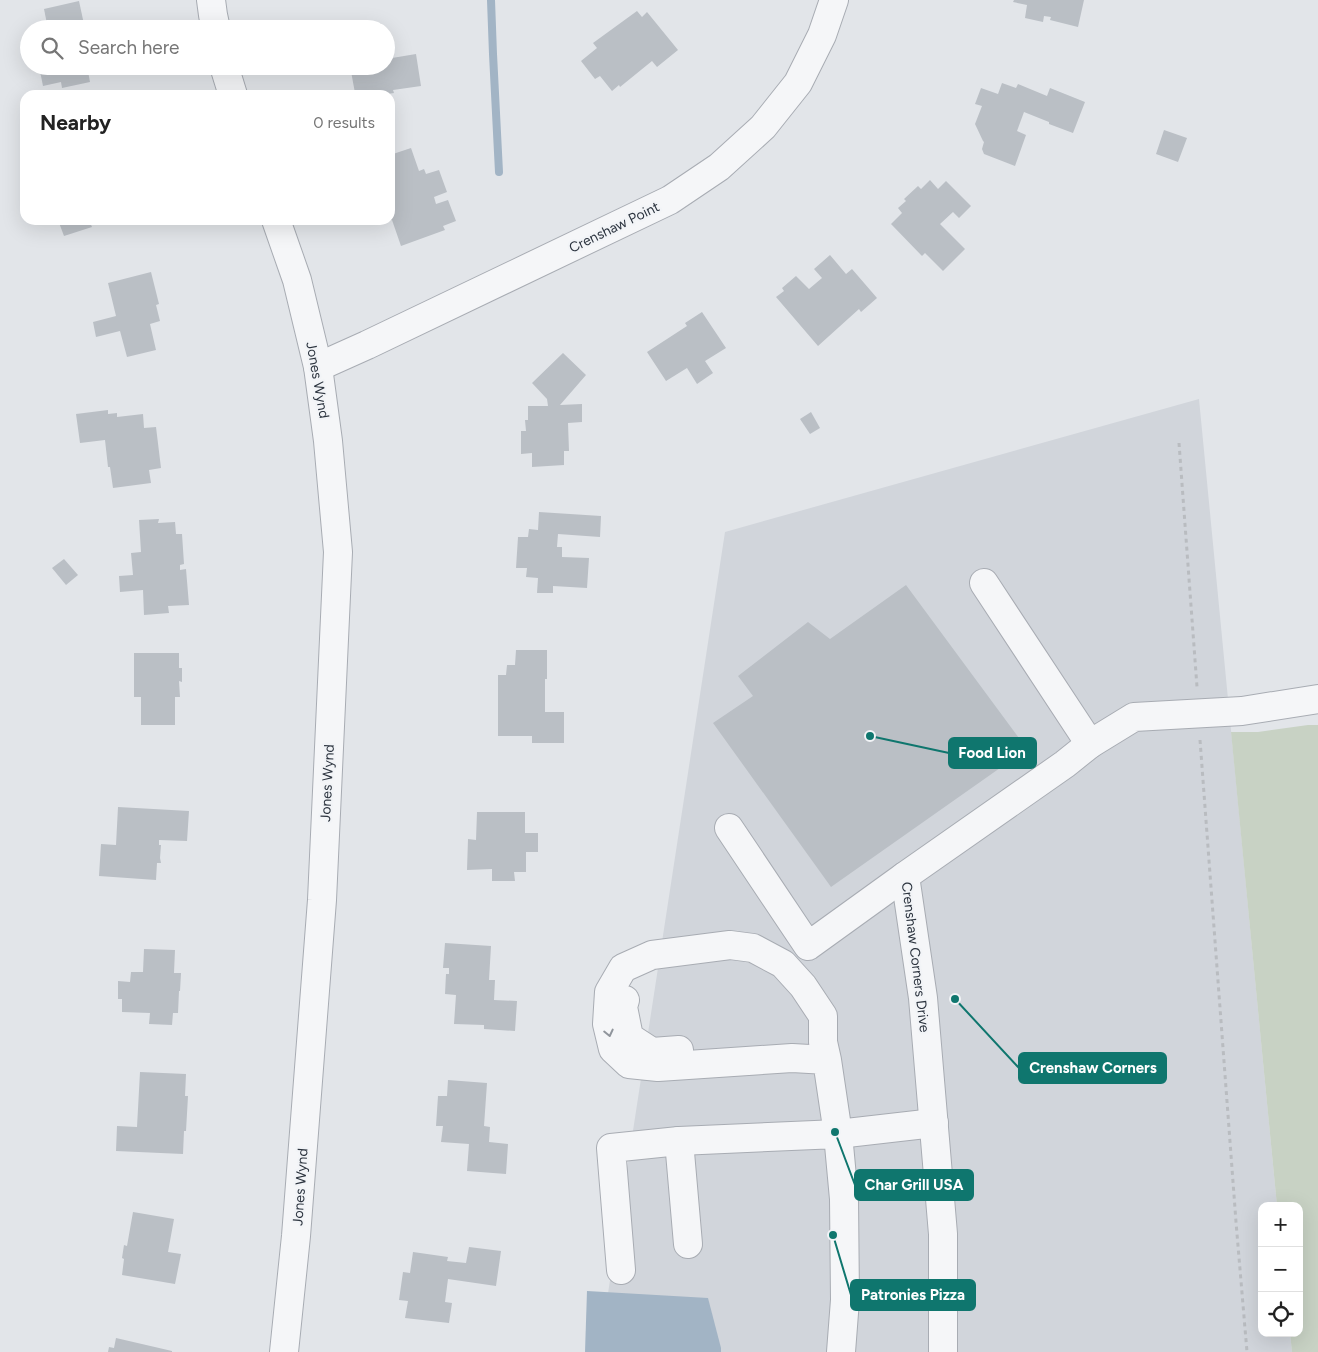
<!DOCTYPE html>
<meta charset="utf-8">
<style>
body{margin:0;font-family:Figtree,sans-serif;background:#f6f6f6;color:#222}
.controls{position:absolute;right:15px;bottom:15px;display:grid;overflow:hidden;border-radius:10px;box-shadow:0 5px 20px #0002}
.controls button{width:45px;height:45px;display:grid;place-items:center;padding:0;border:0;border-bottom:1px solid #e0e0e0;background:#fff;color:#222;font:25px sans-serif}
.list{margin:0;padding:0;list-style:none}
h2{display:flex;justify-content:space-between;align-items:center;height:65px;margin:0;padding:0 20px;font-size:21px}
h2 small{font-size:16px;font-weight:400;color:#767676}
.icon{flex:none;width:28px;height:28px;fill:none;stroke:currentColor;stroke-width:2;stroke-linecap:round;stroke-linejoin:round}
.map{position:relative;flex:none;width:1318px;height:1352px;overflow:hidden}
.search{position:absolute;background:#fff;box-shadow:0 5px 20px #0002;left:20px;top:20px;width:375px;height:55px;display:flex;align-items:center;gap:12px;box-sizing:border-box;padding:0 18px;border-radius:28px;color:#767676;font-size:19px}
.panel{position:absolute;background:#fff;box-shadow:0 5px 20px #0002;left:20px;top:90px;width:375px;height:135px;border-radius:15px}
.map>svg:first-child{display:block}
.built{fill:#d1d5db}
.green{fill:#c8d2c4}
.water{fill:#a2b4c5}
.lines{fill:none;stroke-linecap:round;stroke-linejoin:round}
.stream{stroke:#a2b4c5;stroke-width:8}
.building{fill:#babfc5}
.minor-casing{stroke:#a8acb3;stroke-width:30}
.path{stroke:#b9bcc0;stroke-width:3;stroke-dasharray:4 4;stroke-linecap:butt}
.minor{stroke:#f5f6f8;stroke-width:28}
.oneway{stroke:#90959c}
.labels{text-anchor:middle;stroke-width:4.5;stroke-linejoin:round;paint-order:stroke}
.street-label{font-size:14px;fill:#2c343f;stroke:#f2f4f7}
.leader{fill:none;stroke:#0f766e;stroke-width:2}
.callout-dot{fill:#0f766e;stroke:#f2f4f7;stroke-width:2}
.callout{fill:#0f766e;stroke:#0f766e;stroke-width:2}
.callout-label{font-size:15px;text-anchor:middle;font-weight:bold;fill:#fff}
</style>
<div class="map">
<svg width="1318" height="1352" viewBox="0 0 1318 1352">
<rect width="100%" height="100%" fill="#e2e5e9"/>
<!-- built -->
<polygon class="built" points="1199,399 1277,1206 1262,1206 1262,1333 1290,1333 1292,1352 599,1352 725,532"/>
<!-- green -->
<polygon class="green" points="1308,725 1318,725 1318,1352 1292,1352 1290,1333 1299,1333 1299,1206 1277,1206 1231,732 1258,732"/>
<!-- water -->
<polygon class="water" points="587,1291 708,1298 721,1348 721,1352 585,1352"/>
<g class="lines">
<!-- stream -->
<polyline class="stream" points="491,0 493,54 499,172"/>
</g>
<!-- building -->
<g class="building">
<polygon points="1014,0 1084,0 1078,27 1050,20 1051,17 1044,16 1043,22 1025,18 1027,5 1013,2"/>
<polygon points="79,1 85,29 48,29 44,9"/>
<polygon points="637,11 642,17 647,12 678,50 657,67 652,61 620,87 619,85 612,91 600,76 595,79 581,61 597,48 593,43"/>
<polygon points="381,23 382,29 353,29 353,28"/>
<polygon points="416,54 421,86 393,90 394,93 380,95 374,95 373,90 355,93 350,66 386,66 386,59"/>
<polygon points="39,66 87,66 90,82 62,88 61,82 43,86"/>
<polygon points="1002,83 1016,88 1018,84 1047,96 1050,88 1085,102 1073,133 1049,124 1049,122 1024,112 1017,131 1026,135 1015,166 984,154 982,149 984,142 983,141 975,124 982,106 975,104 981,88 998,94"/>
<polygon points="1164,130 1187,138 1178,162 1156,154"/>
<polygon points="411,148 419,171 424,169 426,174 439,170 447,192 434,197 436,204 448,200 456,221 443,226 445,230 401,246 392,220 377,225 375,220 390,220 390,155"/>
<polygon points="930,180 938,189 946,181 971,206 959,218 953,212 940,224 965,249 943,271 925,253 922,256 891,224 902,213 898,208 906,201 904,199 918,186 921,189"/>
<polygon points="58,220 89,220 92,227 64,236"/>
<polygon points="830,255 846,274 852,269 877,298 861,312 859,309 818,346 776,297 784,291 782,288 796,276 809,289 822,278 814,269"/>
<polygon points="151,272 159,304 156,305 160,321 150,324 156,350 127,357 120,331 96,337 93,322 116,316 108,283"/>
<polygon points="702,312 726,348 705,361 713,373 697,384 687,368 666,381 647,352 687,326 685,323"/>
<polygon points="563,353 586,375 560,405 582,404 582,422 568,423 569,451 564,451 564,465 532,467 532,453 521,454 521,431 526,431 525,420 528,420 528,406 548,406 547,399 532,383"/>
<polygon points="108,410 108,414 117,413 117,417 143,414 144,428 156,427 161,468 149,470 151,483 113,488 110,467 108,467 105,440 80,443 76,414"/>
<polygon points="811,412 820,428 810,434 800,419"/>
<polygon points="539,512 601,516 600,537 558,534 557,547 562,547 562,557 589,558 587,588 553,586 553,593 537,593 538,578 526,577 527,568 516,568 518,537 528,537 529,529 538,530"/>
<polygon points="159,519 158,523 175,522 176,534 182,534 184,564 180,565 180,570 186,569 189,605 168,606 169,613 144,615 143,590 120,592 119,576 133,575 131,553 141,552 139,520"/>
<polygon points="64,559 78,575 66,585 52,568"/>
<polygon points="906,585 1027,749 831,887 713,723 753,696 738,676 808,622 830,639"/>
<polygon points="516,650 547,650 547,679 545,679 545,712 564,712 564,743 532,743 532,736 498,736 498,675 506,675 507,665 515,665"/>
<polygon points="134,653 179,653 179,668 182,668 182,682 179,681 180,697 175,697 175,725 141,725 141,697 134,697"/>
<polygon points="118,807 189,811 187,841 159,840 159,845 161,845 160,858 161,863 157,863 156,880 99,876 101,844 116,845"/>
<polygon points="477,812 525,812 525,833 538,833 538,852 526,852 526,872 514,872 515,881 492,881 492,869 467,870 468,839 476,840"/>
<polygon points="445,943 491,946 489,980 495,980 494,1000 517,1001 515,1031 484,1029 484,1025 454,1024 456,995 445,994 446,974 449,974 449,968 443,968"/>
<polygon points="144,949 175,950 174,973 181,973 180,991 179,991 178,1013 173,1013 172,1025 149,1024 150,1013 122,1012 122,999 118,999 118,981 130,982 131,972 143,972"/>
<polygon points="140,1072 186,1074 185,1096 188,1096 186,1131 184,1131 183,1154 116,1151 117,1126 137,1127"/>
<polygon points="448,1080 487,1083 484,1126 490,1127 489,1142 508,1144 506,1174 467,1171 469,1144 441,1142 443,1126 436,1126 438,1096 447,1096"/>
<polygon points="133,1212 174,1219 168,1252 181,1254 175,1284 122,1275 124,1259 122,1258 124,1245 127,1246"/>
<polygon points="469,1247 501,1251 496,1286 448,1279 445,1302 452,1303 449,1323 405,1318 408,1301 399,1300 403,1272 410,1273 413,1252 448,1257 447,1261 466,1263"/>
<polygon points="116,1338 172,1351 172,1352 108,1352 109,1347 114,1348"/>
</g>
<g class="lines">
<defs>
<g id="minor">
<polyline points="211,0 213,15 216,29"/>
<polyline points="224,66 233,95"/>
<polyline points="276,220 297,280 318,367 328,441 338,552 322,900 296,1236 284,1352"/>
<polyline points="318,367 367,345 670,200 719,167 763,127 798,83 822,35 834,0"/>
<polyline points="984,583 1090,744"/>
<polyline points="729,828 808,946 905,876"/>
<polyline points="625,1000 623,1007 629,1037 652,1052 679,1050"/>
<polyline points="827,1060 792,1058 658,1067 629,1064 613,1049 607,1024 609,992 623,968 652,955 730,945 753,948 783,964 803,986 823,1016 823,1042 827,1060 838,1134 934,1123"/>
<polyline points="679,1141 688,1244"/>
<polyline points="621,1270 611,1148 679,1141 838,1134 844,1199 845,1300 841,1352"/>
<polyline points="943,1352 943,1234 923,998 905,876 1065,764 1090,744 1134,717 1242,711 1318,699"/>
</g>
</defs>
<!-- minor casing -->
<use href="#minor" class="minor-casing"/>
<!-- path -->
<g class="path">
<polyline points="1179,443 1197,687"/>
<polyline points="1200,740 1236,1222 1247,1352"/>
</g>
<!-- minor -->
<use href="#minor" class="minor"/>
</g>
<!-- one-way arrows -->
<defs><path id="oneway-chevron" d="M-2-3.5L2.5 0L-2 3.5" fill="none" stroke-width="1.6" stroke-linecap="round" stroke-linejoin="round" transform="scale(1.25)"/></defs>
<use class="oneway" href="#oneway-chevron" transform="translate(609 1033) rotate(77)"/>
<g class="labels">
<!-- street labels -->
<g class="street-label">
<text transform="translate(614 227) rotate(-26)" y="5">Crenshaw Point</text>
<text transform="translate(318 380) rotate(80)" y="5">Jones Wynd</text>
<text transform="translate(327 783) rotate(-87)" y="5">Jones Wynd</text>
<text transform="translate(916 957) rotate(83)" y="5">Crenshaw Corners Drive</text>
<text transform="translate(300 1187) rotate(-86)" y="5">Jones Wynd</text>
</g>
</g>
<!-- callouts -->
<path class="leader" d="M870 736L949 753M955 999L1019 1068M835 1132L855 1185M833 1235L851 1295"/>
<g class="callout-dot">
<circle cx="870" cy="736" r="5"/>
<circle cx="955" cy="999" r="5"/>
<circle cx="835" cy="1132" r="5"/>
<circle cx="833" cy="1235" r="5"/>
</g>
<g class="callout">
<rect x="949" y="738" width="87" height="30" rx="5"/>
<rect x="1019" y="1053" width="147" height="30" rx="5"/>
<rect x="855" y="1170" width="118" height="30" rx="5"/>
<rect x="851" y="1280" width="124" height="30" rx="5"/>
</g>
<g class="callout-label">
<text x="992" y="758">Food Lion</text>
<text x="1093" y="1073">Crenshaw Corners</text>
<text x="914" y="1190">Char Grill USA</text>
<text x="913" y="1300">Patronies Pizza</text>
</g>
</svg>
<div class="controls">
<button>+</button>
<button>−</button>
<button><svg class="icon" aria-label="locate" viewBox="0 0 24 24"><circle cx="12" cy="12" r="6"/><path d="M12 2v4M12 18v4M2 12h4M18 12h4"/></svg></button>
</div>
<div class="search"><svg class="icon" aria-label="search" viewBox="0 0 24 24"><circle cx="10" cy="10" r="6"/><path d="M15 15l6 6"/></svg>Search here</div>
<section class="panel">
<h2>Nearby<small>0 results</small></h2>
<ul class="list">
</ul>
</section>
</div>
